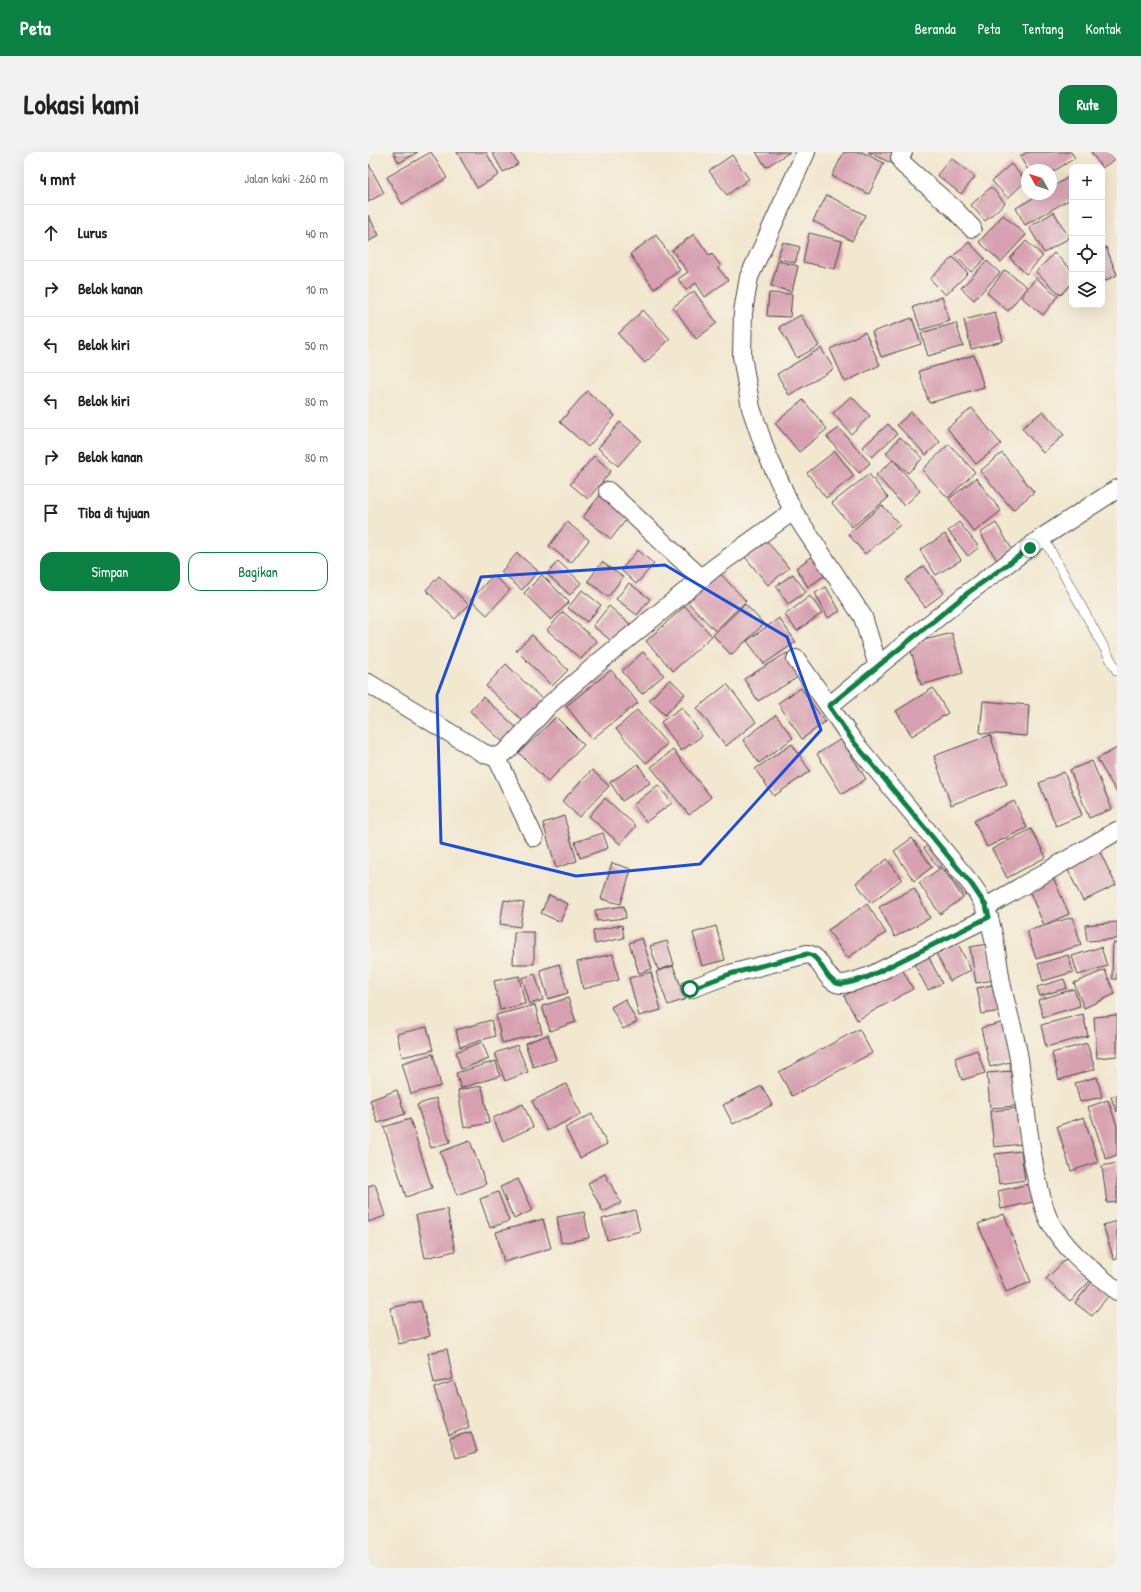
<!DOCTYPE html>
<html lang="id">
<meta charset="utf-8">
<style>
body{margin:0;font-family:"Patrick Hand",sans-serif;background:#f2f2f2;color:#222}
.controls{position:absolute;right:12px;top:12px;display:grid;overflow:hidden;border-radius:8px;box-shadow:0 4px 16px #0002}
.controls button{width:36px;height:36px;display:grid;place-items:center;padding:0;border:0;border-bottom:1px solid #e0e0e0;background:#fff;color:#222;font:20px sans-serif}
.compass{position:absolute;left:653px;top:12px;width:36px;height:36px;border-radius:50%;background:#fff;box-shadow:0 4px 16px #0002;rotate:309deg}
.stop{position:absolute;width:12px;height:12px;margin:-9px;border:3px solid #0b8043;border-radius:50%;background:#fff}
.stop.end{background:#0b8043;border-color:#fff;box-shadow:0 1px 4px #0008}
.list{margin:0;padding:0;list-style:none}
h2{display:flex;justify-content:space-between;align-items:center;height:52px;margin:0;padding:0 16px;font-size:17px}
h2 small{font-size:13px;font-weight:400;color:#767676}
.list li{display:grid;grid-template-columns:26px 1fr auto;gap:12px;align-items:center;box-sizing:border-box;height:56px;padding:0 16px;border-top:1px solid #e0e0e0}
.list b{display:block;font-size:15px;white-space:nowrap}
.list em{font-size:13px;font-style:normal;color:#767676}
.actions{display:flex;gap:8px;padding:12px 16px}
.actions a{flex:1;padding:9px 0;border:1px solid #0b8043;border-radius:12px;text-align:center;font-size:14px;color:#0b8043}
.actions .main{background:#0b8043;color:#fff}
.icon{flex:none;width:22px;height:22px;fill:none;stroke:currentColor;stroke-width:2;stroke-linecap:round;stroke-linejoin:round}
.map{position:relative;flex:none;width:749px;height:1416px;overflow:hidden;border-radius:12px}
header{display:flex;align-items:center;gap:24px;box-sizing:border-box;height:56px;padding:0 20px;background:#0b8043;color:#fff}
header strong{font-size:19px}
nav{display:flex;gap:22px;margin-inline-start:auto;font-size:14px}
.intro{display:flex;align-items:center;justify-content:space-between;box-sizing:border-box;height:96px;padding:0 24px}
h1{margin:0;font-size:28px}
.button{padding:10px 18px;border-radius:12px;background:#0b8043;color:#fff;font-size:14px;font-weight:700}
main{display:flex;gap:24px;padding:0 24px}
aside{flex:1;background:#fff;border-radius:12px;box-shadow:0 4px 16px #0002}
.map>svg:first-child{display:block}
.building{fill:#d7a0b1}
.lines{fill:none;stroke-linecap:round;stroke-linejoin:round}
.lane-casing{stroke:#494744;stroke-width:10}
.street-casing{stroke:#494744;stroke-width:20}
.lane{stroke:#fff;stroke-width:9}
.street{stroke:#fff;stroke-width:18}
.route{stroke:#0b8043;stroke-width:5}
.marked{fill:none;stroke:#1d4ed8;stroke-width:3;stroke-linejoin:round}
</style>
<header>
<strong>Peta</strong>
<nav><a>Beranda</a><a>Peta</a><a>Tentang</a><a>Kontak</a></nav>
</header>
<div class="intro"><h1>Lokasi kami</h1><a class="button">Rute</a></div>
<main>
<aside>
<h2>4 mnt<small>Jalan kaki · 260 m</small></h2>
<ul class="list">
<li><svg class="icon" aria-label="ahead" viewBox="0 0 24 24"><path d="M12 20V5M6 11l6-6 6 6"/></svg><div><b>Lurus</b></div><em>40 m</em></li>
<li><svg class="icon" aria-label="right" viewBox="0 0 24 24"><path d="M7 20v-9h11M14 6l5 5-5 5"/></svg><div><b>Belok kanan</b></div><em>10 m</em></li>
<li><svg class="icon" aria-label="left" viewBox="0 0 24 24"><path d="M17 20v-9H6M10 6l-5 5 5 5"/></svg><div><b>Belok kiri</b></div><em>50 m</em></li>
<li><svg class="icon" aria-label="left" viewBox="0 0 24 24"><path d="M17 20v-9H6M10 6l-5 5 5 5"/></svg><div><b>Belok kiri</b></div><em>80 m</em></li>
<li><svg class="icon" aria-label="right" viewBox="0 0 24 24"><path d="M7 20v-9h11M14 6l5 5-5 5"/></svg><div><b>Belok kanan</b></div><em>80 m</em></li>
<li><svg class="icon" aria-label="arrive" viewBox="0 0 24 24"><path d="M6 21V4h12l-3 4 3 4H6"/></svg><div><b>Tiba di tujuan</b></div></li>
</ul>
<div class="actions"><a class="main">Simpan</a><a>Bagikan</a></div>
</aside>
<div class="map">
<svg width="749" height="1416" viewBox="0 0 749 1416">
<rect width="100%" height="100%" fill="#f7f3e8"/>
<filter id="ink" filterUnits="userSpaceOnUse"><feTurbulence type="fractalNoise" baseFrequency=".025" numOctaves="2"/><feDisplacementMap in="SourceGraphic" scale="8" xChannelSelector="R" yChannelSelector="G"/><feConvolveMatrix kernelMatrix="1 2 1 2 8 2 1 2 1" color-interpolation-filters="sRGB"/></filter>
<filter id="wash" filterUnits="userSpaceOnUse"><feTurbulence type="fractalNoise" baseFrequency=".012" numOctaves="4" result="noise"/><feDisplacementMap in="SourceGraphic" scale="16" xChannelSelector="R" yChannelSelector="G"/><feGaussianBlur stdDeviation="0.9" result="paint"/><feColorMatrix in="noise" values="0 0 0 0 0 0 0 0 0 0 0 0 0 0 0 0 0 1.4 0 .05"/><feComposite in="paint" operator="in"/></filter>
<g filter="url(#wash)">
<rect width="100%" height="100%" fill="#f2e7cf"/>
<g id="blocks">
<!-- building -->
<g class="building">
<polygon points="25,0 50,0 31,11"/>
<polygon points="63,0 79,26 34,52 19,25"/>
<polygon points="89,0 118,0 131,23 109,36"/>
<polygon points="124,0 143,0 150,12 135,20"/>
<polygon points="388,0 422,0 398,15"/>
<polygon points="476,0 494,0 516,11 501,42 464,24"/>
<polygon points="500,0 528,0 523,11"/>
<polygon points="659,0 703,0 707,6 683,21 683,18 660,18 652,5"/>
<polygon points="723,0 749,0 749,6 734,16"/>
<polygon points="364,3 381,27 359,43 341,19"/>
<polygon points="583,6 607,25 593,42 569,23"/>
<polygon points="0,11 16,41 0,50"/>
<polygon points="643,12 658,29 640,46 624,29"/>
<polygon points="704,23 704,46 657,73 648,56 672,42 683,42 683,36"/>
<polygon points="623,35 637,51 617,69 603,53"/>
<polygon points="459,43 497,63 484,89 445,69"/>
<polygon points="686,60 701,86 676,101 661,75"/>
<polygon points="0,63 11,83 0,90"/>
<polygon points="635,63 658,83 633,110 611,90"/>
<polygon points="441,81 474,89 467,117 435,110"/>
<polygon points="326,82 342,104 344,102 353,114 350,116 360,128 337,145 328,131 318,138 310,127 320,120 304,98"/>
<polygon points="288,83 312,118 286,137 262,102"/>
<polygon points="658,89 675,104 658,122 642,106"/>
<polygon points="415,90 432,95 427,111 409,106"/>
<polygon points="601,90 617,107 603,120 587,103"/>
<polygon points="738,95 749,123 734,130 734,97"/>
<polygon points="686,101 704,118 704,131 693,143 668,120"/>
<polygon points="585,105 600,121 578,143 562,127"/>
<polygon points="410,109 430,114 424,140 403,134"/>
<polygon points="619,109 632,121 606,148 593,136"/>
<polygon points="637,118 659,135 640,159 619,141"/>
<polygon points="668,126 690,144 675,163 653,145"/>
<polygon points="326,139 349,171 328,187 305,155"/>
<polygon points="401,141 424,142 422,165 399,164"/>
<polygon points="574,145 582,169 553,178 545,155"/>
<polygon points="275,158 302,187 277,211 250,182"/>
<polygon points="627,160 635,189 603,197 596,168"/>
<polygon points="433,163 451,194 429,206 411,175"/>
<polygon points="544,166 553,192 513,205 504,180"/>
<polygon points="588,171 595,194 560,204 553,181"/>
<polygon points="497,180 512,213 477,230 462,197"/>
<polygon points="453,196 466,217 421,243 409,222"/>
<polygon points="606,203 616,235 561,251 551,219"/>
<polygon points="219,239 247,264 220,295 192,270"/>
<polygon points="483,244 502,264 483,282 465,261"/>
<polygon points="435,248 459,277 431,300 407,271"/>
<polygon points="604,256 633,292 608,312 579,276"/>
<polygon points="675,259 696,283 675,301 654,276"/>
<polygon points="543,260 572,290 558,303 529,273"/>
<polygon points="252,270 273,288 250,314 230,296"/>
<polygon points="520,272 529,282 504,305 495,295"/>
<polygon points="471,276 502,311 491,321 459,285"/>
<polygon points="532,285 555,306 540,321 518,301"/>
<polygon points="581,292 607,320 580,346 554,318"/>
<polygon points="467,299 486,324 458,346 439,321"/>
<polygon points="634,301 666,340 645,358 612,319"/>
<polygon points="226,304 243,319 220,347 202,332"/>
<polygon points="525,308 552,339 536,354 508,323"/>
<polygon points="501,322 520,346 484,375 464,351"/>
<polygon points="608,326 633,359 606,380 581,347"/>
<polygon points="233,342 261,364 243,387 215,365"/>
<polygon points="514,353 532,373 497,402 480,382"/>
<polygon points="199,370 221,388 203,411 181,394"/>
<polygon points="591,370 611,395 600,404 580,379"/>
<polygon points="628,371 648,404 632,413 612,381"/>
<polygon points="577,382 593,408 568,423 552,398"/>
<polygon points="398,388 421,416 400,433 377,405"/>
<polygon points="270,398 286,412 268,432 253,418"/>
<polygon points="149,401 170,419 154,438 133,420"/>
<polygon points="446,403 459,422 440,435 428,416"/>
<polygon points="190,409 213,431 202,443 179,422"/>
<polygon points="234,410 255,425 240,445 220,429"/>
<polygon points="556,414 576,441 557,455 537,428"/>
<polygon points="347,416 378,449 347,479 316,446"/>
<polygon points="425,422 438,440 420,452 408,434"/>
<polygon points="125,423 142,438 119,463 103,448"/>
<polygon points="174,423 201,450 183,468 156,441"/>
<polygon points="71,424 101,453 87,467 58,438"/>
<polygon points="261,431 282,447 269,463 248,447"/>
<polygon points="458,435 472,459 460,466 447,441"/>
<polygon points="214,438 233,453 219,470 200,456"/>
<polygon points="442,444 454,461 429,479 417,463"/>
<polygon points="377,452 396,472 363,503 345,483"/>
<polygon points="241,454 262,472 247,492 225,474"/>
<polygon points="317,454 344,484 305,519 278,489"/>
<polygon points="195,460 229,489 213,507 179,478"/>
<polygon points="411,466 428,490 396,512 379,489"/>
<polygon points="584,481 595,521 553,533 541,492"/>
<polygon points="164,483 200,518 184,534 148,498"/>
<polygon points="275,500 296,523 274,542 254,519"/>
<polygon points="419,501 432,524 390,549 376,527"/>
<polygon points="138,512 177,550 157,571 118,534"/>
<polygon points="243,518 270,551 224,587 198,554"/>
<polygon points="302,527 317,542 297,563 281,548"/>
<polygon points="359,532 388,570 358,594 329,556"/>
<polygon points="433,536 457,570 434,587 410,551"/>
<polygon points="565,536 580,561 544,584 528,559"/>
<polygon points="115,545 150,577 136,591 102,559"/>
<polygon points="615,549 661,553 659,584 612,581"/>
<polygon points="314,555 334,584 313,599 293,570"/>
<polygon points="269,558 299,592 278,611 248,577"/>
<polygon points="408,563 425,586 391,611 375,588"/>
<polygon points="188,565 216,593 180,630 151,601"/>
<polygon points="622,583 639,632 583,653 566,604"/>
<polygon points="473,587 498,627 474,642 449,602"/>
<polygon points="424,592 442,619 406,644 387,617"/>
<polygon points="749,596 749,641 729,607"/>
<polygon points="305,598 343,645 321,663 283,615"/>
<polygon points="724,609 744,657 721,666 702,618"/>
<polygon points="270,612 282,631 254,649 242,630"/>
<polygon points="224,618 241,634 211,665 194,649"/>
<polygon points="696,620 714,663 688,674 671,631"/>
<polygon points="290,633 304,651 278,670 265,653"/>
<polygon points="237,646 268,674 252,692 221,664"/>
<polygon points="646,649 659,676 619,695 606,669"/>
<polygon points="196,664 209,709 188,716 175,671"/>
<polygon points="663,677 678,705 639,726 624,697"/>
<polygon points="235,681 240,696 212,706 207,690"/>
<polygon points="544,686 564,715 546,729 526,699"/>
<polygon points="564,689 579,709 570,716 556,696"/>
<polygon points="731,698 748,733 715,749 698,714"/>
<polygon points="519,707 534,727 503,751 488,731"/>
<polygon points="244,711 263,717 253,752 233,747"/>
<polygon points="585,712 604,739 597,744 577,718"/>
<polygon points="574,715 595,746 572,762 551,731"/>
<polygon points="684,723 701,762 676,773 659,734"/>
<polygon points="546,736 562,766 527,785 511,755"/>
<polygon points="181,743 200,752 192,770 173,761"/>
<polygon points="136,748 156,751 152,775 132,772"/>
<polygon points="499,752 518,781 479,806 460,778"/>
<polygon points="256,754 258,766 229,769 227,758"/>
<polygon points="705,765 713,793 668,807 659,779"/>
<polygon points="749,770 749,787 719,789 717,773"/>
<polygon points="254,773 256,786 227,792 225,779"/>
<polygon points="348,774 357,808 334,814 325,781"/>
<polygon points="146,780 166,780 166,812 145,812"/>
<polygon points="274,786 284,817 271,821 261,791"/>
<polygon points="299,789 306,813 290,818 282,794"/>
<polygon points="589,790 603,818 582,829 568,801"/>
<polygon points="745,791 749,791 749,827 744,827"/>
<polygon points="620,792 626,828 608,831 602,795"/>
<polygon points="733,795 739,814 710,823 704,804"/>
<polygon points="558,800 574,831 560,838 544,808"/>
<polygon points="245,802 251,828 215,837 209,810"/>
<polygon points="700,803 705,820 675,829 670,812"/>
<polygon points="191,812 200,841 180,847 172,818"/>
<polygon points="532,813 545,837 489,868 476,844"/>
<polygon points="305,814 318,847 300,853 288,820"/>
<polygon points="737,818 747,842 716,856 706,831"/>
<polygon points="283,820 293,858 271,864 261,826"/>
<polygon points="167,822 175,848 162,852 154,826"/>
<polygon points="151,824 157,852 132,858 126,829"/>
<polygon points="696,827 699,836 672,844 669,835"/>
<polygon points="629,832 633,859 614,862 609,836"/>
<polygon points="706,837 712,854 675,865 670,848"/>
<polygon points="200,846 208,870 182,879 174,854"/>
<polygon points="257,847 269,870 255,877 243,855"/>
<polygon points="167,853 174,881 134,891 128,863"/>
<polygon points="715,862 720,884 678,895 673,873"/>
<polygon points="749,863 749,904 729,906 726,865"/>
<polygon points="123,868 127,884 92,895 88,878"/>
<polygon points="637,870 646,909 622,915 613,876"/>
<polygon points="59,875 65,898 34,905 29,882"/>
<polygon points="491,877 504,901 424,944 411,920"/>
<polygon points="180,883 188,908 165,915 157,891"/>
<polygon points="114,890 121,907 93,917 88,900"/>
<polygon points="719,891 727,917 691,928 684,901"/>
<polygon points="149,893 160,920 137,929 127,901"/>
<polygon points="609,898 617,921 594,928 587,906"/>
<polygon points="65,902 73,934 43,942 34,911"/>
<polygon points="128,909 132,924 93,936 88,921"/>
<polygon points="645,919 648,954 622,956 619,921"/>
<polygon points="729,925 734,945 712,950 707,931"/>
<polygon points="198,932 213,962 179,979 164,949"/>
<polygon points="114,934 121,971 96,976 90,938"/>
<polygon points="394,934 404,953 365,972 355,953"/>
<polygon points="29,938 37,962 10,971 2,948"/>
<polygon points="749,943 749,960 743,945"/>
<polygon points="68,946 82,990 63,996 49,953"/>
<polygon points="740,948 749,974 749,1003 738,1007 720,955"/>
<polygon points="155,952 165,975 135,989 125,966"/>
<polygon points="651,956 654,992 626,995 622,959"/>
<polygon points="224,962 239,992 212,1006 197,976"/>
<polygon points="716,965 730,1010 703,1019 689,974"/>
<polygon points="42,967 64,1036 38,1045 16,975"/>
<polygon points="102,989 118,1032 89,1043 72,1000"/>
<polygon points="653,999 657,1028 631,1032 627,1002"/>
<polygon points="749,1011 749,1050 739,1051 734,1014"/>
<polygon points="237,1022 253,1051 235,1060 220,1031"/>
<polygon points="150,1027 165,1058 146,1067 132,1035"/>
<polygon points="7,1032 17,1064 0,1070 0,1034"/>
<polygon points="661,1032 665,1050 633,1057 630,1039"/>
<polygon points="130,1040 141,1069 122,1076 112,1047"/>
<polygon points="79,1057 87,1099 57,1106 48,1063"/>
<polygon points="267,1058 272,1079 239,1088 234,1067"/>
<polygon points="216,1060 221,1086 193,1091 189,1065"/>
<polygon points="636,1062 663,1130 638,1140 610,1072"/>
<polygon points="175,1067 183,1096 136,1110 128,1080"/>
<polygon points="749,1069 749,1107 746,1108 735,1073"/>
<polygon points="698,1107 722,1129 702,1149 678,1127"/>
<polygon points="724,1130 741,1143 724,1164 707,1151"/>
<polygon points="53,1149 62,1184 31,1192 22,1156"/>
<polygon points="79,1197 85,1227 66,1231 60,1201"/>
<polygon points="86,1229 101,1275 81,1283 66,1236"/>
<polygon points="103,1280 109,1300 88,1306 82,1286"/>
</g>
</g>
</g>
<g filter="url(#ink)">
<use href="#blocks" fill-opacity="0" stroke="#494744" stroke-width="1"/>
<g class="lines">
<defs>
<polyline id="lane" points="675,385 749,519"/>
<g id="street">
<path d="M438 0 381 125 375 160 374 204 383 256 398 300 425 359 495 465 510 514 461 554 485 589 604 733C626 762 627 796 633 830 638 856 647 881 651 907 657 950 660 993 671 1036 674 1047 676 1060 682 1070 698 1099 724 1118 749 1139"/>
<polyline points="535,0 532,6 535,12 585,56 604,76"/>
<polyline points="240,339 333,426"/>
<polyline points="428,507 461,554"/>
<polyline points="510,514 601,440 675,385 749,337"/>
<polyline points="0,531 115,601 129,606 140,598 180,554 230,511 346,416 425,359"/>
<polyline points="129,606 166,685"/>
<polyline points="618,755 749,679"/>
<path d="M322 837 362 822 439 802C454 803 456 831 473 832 482 832 492 827 500 825L621 765"/>
</g>
</defs>
<!-- lane casing -->
<use href="#lane" class="lane-casing"/>
<!-- street casing -->
<use href="#street" class="street-casing"/>
<!-- lane -->
<use href="#lane" class="lane"/>
<!-- street -->
<use href="#street" class="street"/>
</g>
</g>
<g class="lines" filter="url(#ink)">
<!-- route -->
<path class="route" d="M322 837 362 822 439 802C454 803 456 831 473 832 482 832 492 827 500 825L621 765 618 754 604 733 485 589 461 554 601 440 662 396"/>
</g>
<!-- marked area -->
<path class="marked" d="M297 413 419 485 453 578 332 712 208 724 73 691 69 543 113 425Z"/>
</svg>
<div class="controls">
<button>+</button>
<button>−</button>
<button><svg class="icon" aria-label="locate" viewBox="0 0 24 24"><circle cx="12" cy="12" r="6"/><path d="M12 2v4M12 18v4M2 12h4M18 12h4"/></svg></button>
<button><svg class="icon" aria-label="layers" viewBox="0 0 24 24"><path d="M12 4l9 5-9 5-9-5zM3 14l9 5 9-5"/></svg></button>
</div>
<svg class="compass" viewBox="-18 -18 36 36"><path d="M0-13l5 13h-10z" fill="#e53935"/><path d="M0 13l5-13h-10z" fill="#767676"/></svg>
<div class="stop" style="left:322px;top:837px"></div>
<div class="stop end" style="left:662px;top:396px"></div>
</div>
</main>
